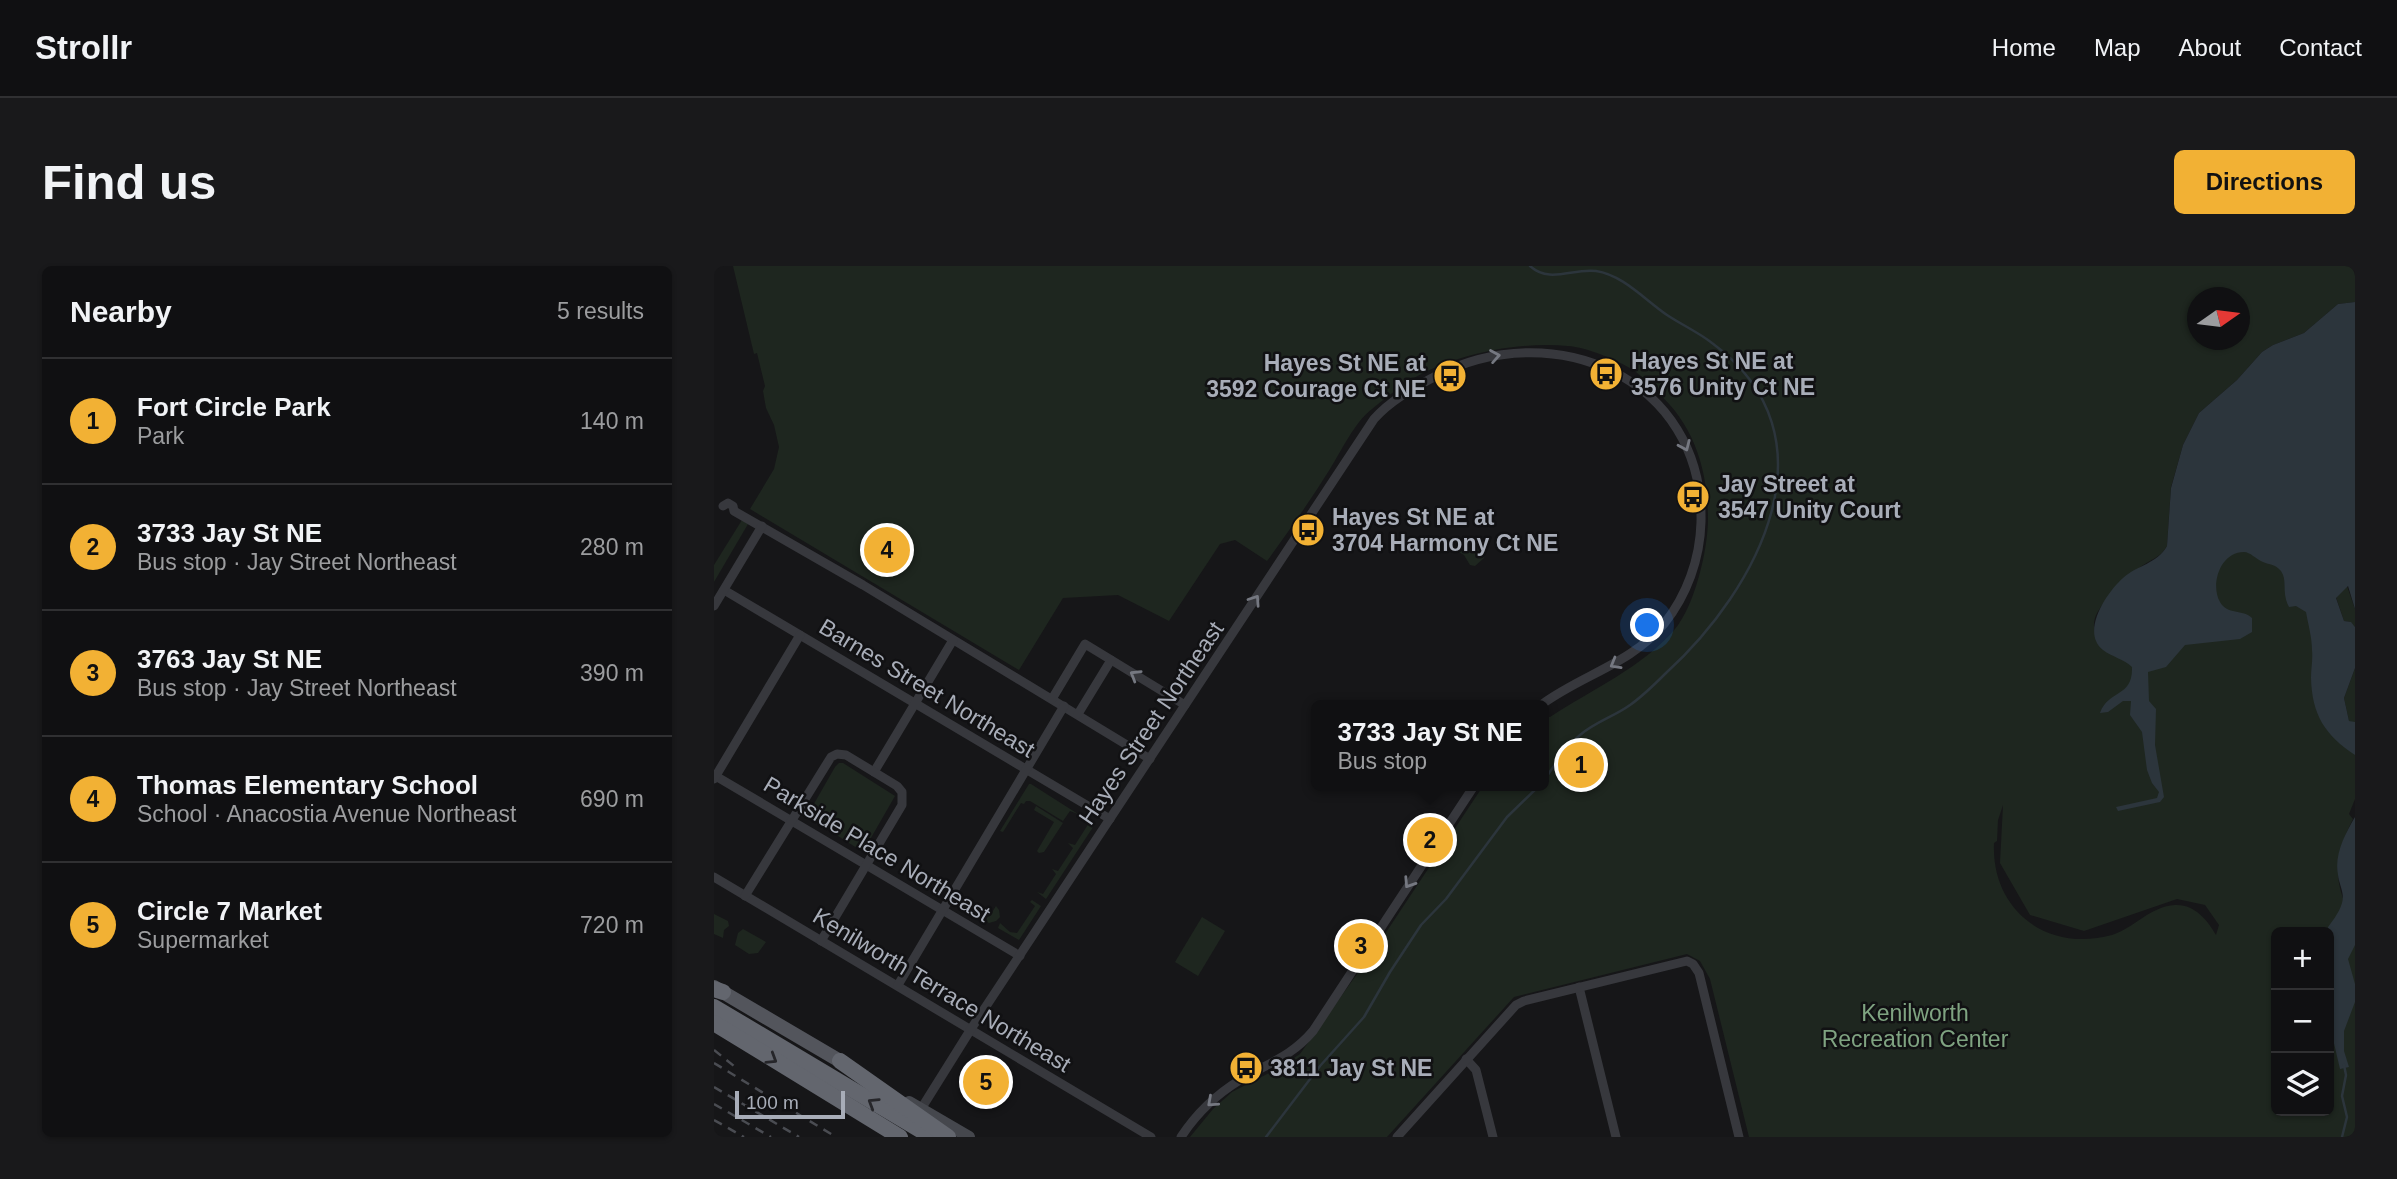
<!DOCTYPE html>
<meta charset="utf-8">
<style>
body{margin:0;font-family:Arial,sans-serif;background:#19191b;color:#f1f3f6}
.controls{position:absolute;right:21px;bottom:21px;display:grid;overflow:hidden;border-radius:10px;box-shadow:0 2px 5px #0004}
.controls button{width:63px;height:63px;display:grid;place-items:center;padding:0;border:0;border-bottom:2px solid #303032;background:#101012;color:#f1f3f6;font:35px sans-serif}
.compass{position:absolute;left:1473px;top:21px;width:63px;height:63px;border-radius:50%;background:#101012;box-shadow:0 2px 5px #0004;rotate:76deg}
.scale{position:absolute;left:21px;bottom:18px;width:110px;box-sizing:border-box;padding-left:7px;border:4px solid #a8adb8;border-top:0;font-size:19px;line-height:24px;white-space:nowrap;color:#a8adb8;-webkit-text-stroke:5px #111113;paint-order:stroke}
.you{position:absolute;left:934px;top:360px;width:24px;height:24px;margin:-18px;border:5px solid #fff;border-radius:50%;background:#1a73e8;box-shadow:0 0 0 10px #1a73e833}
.badge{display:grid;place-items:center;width:46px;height:46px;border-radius:50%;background:#f2b134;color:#111;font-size:23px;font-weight:700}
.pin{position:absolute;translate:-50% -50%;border:4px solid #fff;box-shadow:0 2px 7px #0006}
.popup{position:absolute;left:597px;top:434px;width:238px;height:91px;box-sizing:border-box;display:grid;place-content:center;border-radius:10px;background:#101012;filter:drop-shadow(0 2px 5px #0005);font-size:23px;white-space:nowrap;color:#9c9d9f}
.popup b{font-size:26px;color:#f1f3f6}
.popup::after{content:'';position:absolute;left:50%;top:100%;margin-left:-14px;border:14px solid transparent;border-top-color:#101012}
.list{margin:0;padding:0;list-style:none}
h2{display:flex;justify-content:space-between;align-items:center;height:91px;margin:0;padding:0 28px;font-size:30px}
h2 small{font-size:23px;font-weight:400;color:#9c9d9f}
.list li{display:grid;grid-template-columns:46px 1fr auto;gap:21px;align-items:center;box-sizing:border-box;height:126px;padding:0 28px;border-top:2px solid #303032}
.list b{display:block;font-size:26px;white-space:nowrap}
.list p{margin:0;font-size:23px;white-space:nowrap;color:#9c9d9f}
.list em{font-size:23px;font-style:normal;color:#9c9d9f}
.icon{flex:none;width:38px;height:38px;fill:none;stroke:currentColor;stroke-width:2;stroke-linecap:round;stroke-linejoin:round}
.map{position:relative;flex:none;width:1641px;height:871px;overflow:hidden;border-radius:10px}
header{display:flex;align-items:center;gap:42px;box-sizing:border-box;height:98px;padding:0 35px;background:#101012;border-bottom:2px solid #303032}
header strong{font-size:33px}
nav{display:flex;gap:38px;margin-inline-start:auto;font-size:24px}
.intro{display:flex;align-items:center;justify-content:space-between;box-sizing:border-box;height:168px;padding:0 42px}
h1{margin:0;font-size:49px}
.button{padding:18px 32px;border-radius:10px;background:#f2b134;color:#111;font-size:24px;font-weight:700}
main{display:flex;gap:42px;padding:0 42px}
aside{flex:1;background:#101012;border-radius:10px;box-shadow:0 2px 5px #0004}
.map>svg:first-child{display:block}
.green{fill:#1e261f;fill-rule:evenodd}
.water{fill:#2c353c}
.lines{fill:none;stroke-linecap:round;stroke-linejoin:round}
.stream{stroke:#2c353c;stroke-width:2.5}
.minor{stroke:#37383d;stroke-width:9}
.secondary{stroke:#45474d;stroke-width:12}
.primary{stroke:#53555c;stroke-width:14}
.motorway{stroke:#63666e;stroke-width:16}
.rail{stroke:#4a4c52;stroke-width:2.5;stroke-dasharray:9 7;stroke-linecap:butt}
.oneway{stroke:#757881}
.oneway2{stroke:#26262a}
.labels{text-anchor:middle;stroke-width:5;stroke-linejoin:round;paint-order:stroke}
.poi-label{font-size:23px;font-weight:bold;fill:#a8adb8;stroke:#111113;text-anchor:start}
.street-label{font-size:23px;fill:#a8adb8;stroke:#111113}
.park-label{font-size:23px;fill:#7fa381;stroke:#111113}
</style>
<header>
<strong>Strollr</strong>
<nav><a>Home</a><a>Map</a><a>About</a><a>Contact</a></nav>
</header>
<div class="intro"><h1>Find us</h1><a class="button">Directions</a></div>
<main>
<aside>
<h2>Nearby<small>5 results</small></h2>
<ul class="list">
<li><span class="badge">1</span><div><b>Fort Circle Park</b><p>Park</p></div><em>140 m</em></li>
<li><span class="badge">2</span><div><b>3733 Jay St NE</b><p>Bus stop · Jay Street Northeast</p></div><em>280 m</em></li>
<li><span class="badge">3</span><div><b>3763 Jay St NE</b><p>Bus stop · Jay Street Northeast</p></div><em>390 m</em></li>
<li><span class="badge">4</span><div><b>Thomas Elementary School</b><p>School · Anacostia Avenue Northeast</p></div><em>690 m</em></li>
<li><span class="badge">5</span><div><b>Circle 7 Market</b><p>Supermarket</p></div><em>720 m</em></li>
</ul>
</aside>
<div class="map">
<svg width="1641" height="871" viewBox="0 0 1641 871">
<rect width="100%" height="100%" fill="#161618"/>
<!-- green -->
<g class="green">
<path d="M19 0H1641V36L1624 38 1590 67 1559 79 1548 86 1523 114 1485 147 1469 179 1457 221 1453 280C1446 293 1434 294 1424 303 1412 313 1385 338 1381 352 1378 361 1382 370 1385 379L1510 282 1544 264 1588 325 1641 489V533L1635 548 1639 553C1618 594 1619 618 1641 658V871H1035L996 713 986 695 973 688 800 731 673 871H476L499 843 518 826 563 803 586 788 663 680 769 520H830V451H836C877 424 929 401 961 363 981 339 994 283 994 253 994 204 980 158 942 125 935 118 927 109 919 104 904 94 872 81 854 80 803 75 735 89 692 117 680 125 669 134 658 143 640 157 628 184 616 203 596 235 575 265 553 295L521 274 506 278 455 355 404 329 349 332 305 404 36 243 60 203 65 181 60 159 52 142 49 125 51 120 43 87 40 88ZM1484 32H1526V74H1484ZM1289 539 1286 597 1316 649 1370 665 1463 633 1491 639 1505 659 1502 669C1494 655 1481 638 1461 639 1437 640 1420 662 1398 669 1333 687 1277 644 1280 577L1283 575 1284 554ZM1562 666H1615V845H1562Z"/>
<polygon points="28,254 34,258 0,316 0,299"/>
<polygon points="751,271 759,278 766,279 772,284 770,292 761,300 756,299 750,289 743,285 742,276"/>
<polygon points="1633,320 1641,343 1641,361 1636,356 1630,355 1622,331"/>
<polygon points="1641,402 1641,456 1639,457 1635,455 1630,432"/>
<polygon points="125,497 129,497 181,530 150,584 146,584 93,550 121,501"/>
<polygon points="315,518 317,518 364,548 356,545 349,555 316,535 312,535 310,538 307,537 289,566 286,565"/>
<polygon points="322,540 349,557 330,586 325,587 323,585 340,556 320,544"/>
<polygon points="372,551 381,558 332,633 323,626 329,628 342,608 338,603 344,605 359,582 354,577 361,579 375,557 371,553"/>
<polygon points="318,634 327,640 305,674 284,662 286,657 296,666 303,667 321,640 316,636"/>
<polygon points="256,640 275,651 282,640 285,644 286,651 282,655 275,657 254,644"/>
<polygon points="0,648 14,655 15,660 10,664 9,672 0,668"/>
<polygon points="488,651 511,665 484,710 461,696"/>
<polygon points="29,663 52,676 44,687 35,688 21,679 24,667"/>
</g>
<!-- water -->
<g class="water">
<path d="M1641 36V343L1634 320 1622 332 1630 355 1637 356 1641 361V402L1630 432 1635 455 1641 456V489C1611 469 1598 449 1597 412 1597 403 1599 393 1598 384 1598 371 1594 358 1592 346L1582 340 1575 341C1567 326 1574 315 1567 305 1561 298 1556 299 1549 296 1542 293 1536 286 1530 286 1506 286 1496 319 1506 336 1513 349 1529 343 1538 352V366L1526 373 1471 379 1452 401 1434 406 1435 435 1442 443 1441 479 1450 531 1446 536 1404 545 1402 541 1443 532 1445 526 1438 517 1433 504 1428 466 1416 449 1417 435H1409L1394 446 1386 447C1395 423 1419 432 1418 401 1410 393 1398 391 1389 384 1366 366 1393 326 1409 312 1423 299 1443 298 1453 280L1457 222 1469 179 1485 147 1523 114 1548 86 1559 79 1590 67 1624 38Z"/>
<path d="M1641 551V679L1634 693 1641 718V736L1630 765V785L1635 801 1626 803 1615 756V666H1611C1617 656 1625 648 1628 637 1631 627 1625 619 1624 609 1620 589 1631 568 1641 551Z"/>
</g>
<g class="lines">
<!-- stream -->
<g class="stream">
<path d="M816 0C836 18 858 2 882 5 909 9 931 34 953 49 968 59 984 66 998 77 1126 171 1044 323 952 407 941 418 929 430 916 439 901 450 881 456 866 469 852 481 841 499 830 514"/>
<polyline points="552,871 606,800 650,751 676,706 707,659 732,633 793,551 825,520"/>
<polyline points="1628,871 1633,851 1628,830 1632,809 1630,799"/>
</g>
<!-- minor -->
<g class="minor">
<polyline points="9,240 14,237 19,240 20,245 149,319 436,493"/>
<polyline points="10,324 396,553"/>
<polyline points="0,340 48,260"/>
<polyline points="338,433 371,378 471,439"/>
<polyline points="364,448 397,394"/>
<polyline points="160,506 239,374"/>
<polyline points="0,509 306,690"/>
<polyline points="0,513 86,369"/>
<polyline points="0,611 437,871"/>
<polyline points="31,630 117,491 123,488 132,489 183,520 188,526 188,539 107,675"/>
<polyline points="184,719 350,440"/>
<polyline points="865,721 902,871"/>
<polyline points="752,793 762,804 779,871"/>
<path d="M207 843 257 763 660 153C677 134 698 123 720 111 838 48 990 111 987 256 986 293 973 329 950 358 917 398 867 409 827 439"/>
<path d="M467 871C482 848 503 828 526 814 554 797 577 791 599 765L760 520"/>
<polyline points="683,871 802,739 810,735 973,695 979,698 985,707 1025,871"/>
</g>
<!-- secondary -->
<polyline class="secondary" points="195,836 255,871"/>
<!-- primary -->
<polyline class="primary" points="0,721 126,795"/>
<!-- motorway -->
<g class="motorway">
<polyline points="0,723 9,726"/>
<polyline points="0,741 218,871"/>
<polyline points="0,757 186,871"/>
<polyline points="126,795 234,871"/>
</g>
<!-- rail -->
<g class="rail">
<polyline points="0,784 20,800"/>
<polyline points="0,797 122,871"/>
<polyline points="0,821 85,871"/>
<polyline points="0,838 57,871"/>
<polyline points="0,854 30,871"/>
</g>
</g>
<!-- one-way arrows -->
<defs><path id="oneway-chevron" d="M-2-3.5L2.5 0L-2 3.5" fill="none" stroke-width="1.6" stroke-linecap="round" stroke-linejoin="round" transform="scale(1.75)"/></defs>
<g class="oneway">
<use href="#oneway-chevron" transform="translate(781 90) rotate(-10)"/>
<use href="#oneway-chevron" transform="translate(971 180) rotate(66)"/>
<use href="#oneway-chevron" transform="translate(541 334) rotate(-56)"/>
<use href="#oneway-chevron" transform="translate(901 398) rotate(150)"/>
<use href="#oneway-chevron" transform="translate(421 409) rotate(-149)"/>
<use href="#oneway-chevron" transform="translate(695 617) rotate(123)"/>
<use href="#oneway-chevron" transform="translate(498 836) rotate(138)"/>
</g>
<g class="oneway2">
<use href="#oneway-chevron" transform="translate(58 793) rotate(32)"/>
<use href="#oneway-chevron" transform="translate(159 837) rotate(-148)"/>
</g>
<!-- icons -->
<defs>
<symbol id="bus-disc" viewBox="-11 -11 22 22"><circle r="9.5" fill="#f2b134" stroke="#111113"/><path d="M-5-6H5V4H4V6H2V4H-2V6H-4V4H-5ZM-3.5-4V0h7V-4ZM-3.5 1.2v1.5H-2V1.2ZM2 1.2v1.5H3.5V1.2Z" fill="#111"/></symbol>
</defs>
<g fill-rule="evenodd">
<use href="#bus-disc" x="873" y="89" width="38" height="38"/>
<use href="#bus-disc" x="717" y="91" width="38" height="38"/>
<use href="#bus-disc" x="960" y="212" width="38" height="38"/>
<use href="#bus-disc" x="575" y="245" width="38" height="38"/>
<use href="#bus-disc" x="513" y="783" width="38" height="38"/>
</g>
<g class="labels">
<!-- poi labels -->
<g class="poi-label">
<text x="917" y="103">Hayes St NE at<tspan x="917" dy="26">3576 Unity Ct NE</tspan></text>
<text x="712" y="105" text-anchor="end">Hayes St NE at<tspan x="712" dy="26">3592 Courage Ct NE</tspan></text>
<text x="1004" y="226">Jay Street at<tspan x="1004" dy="26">3547 Unity Court</tspan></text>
<text x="618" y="259">Hayes St NE at<tspan x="618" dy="26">3704 Harmony Ct NE</tspan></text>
<text x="556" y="810">3811 Jay St NE</text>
</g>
<!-- street labels -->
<g class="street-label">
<text transform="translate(213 422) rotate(31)" y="8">Barnes Street Northeast</text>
<text transform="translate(437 457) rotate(-56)" y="8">Hayes Street Northeast</text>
<text transform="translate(163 583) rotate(31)" y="8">Parkside Place Northeast</text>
<text transform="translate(228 724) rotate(31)" y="8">Kenilworth Terrace Northeast</text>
</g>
<!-- park labels -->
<g class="park-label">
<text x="1201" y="755">Kenilworth<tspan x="1201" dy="26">Recreation Center</tspan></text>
</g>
</g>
</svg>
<div class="controls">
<button>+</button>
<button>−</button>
<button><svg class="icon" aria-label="layers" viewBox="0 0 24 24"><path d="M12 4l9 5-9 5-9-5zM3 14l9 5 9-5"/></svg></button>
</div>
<svg class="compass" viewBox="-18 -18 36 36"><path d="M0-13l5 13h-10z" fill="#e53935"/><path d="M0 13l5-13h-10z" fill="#9c9d9f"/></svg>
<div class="scale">100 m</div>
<div class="you"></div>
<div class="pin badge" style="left:867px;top:499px">1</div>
<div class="pin badge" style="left:716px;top:574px">2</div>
<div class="popup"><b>3733 Jay St NE</b>Bus stop</div>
<div class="pin badge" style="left:647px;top:680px">3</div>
<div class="pin badge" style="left:173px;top:284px">4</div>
<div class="pin badge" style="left:272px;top:816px">5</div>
</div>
</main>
